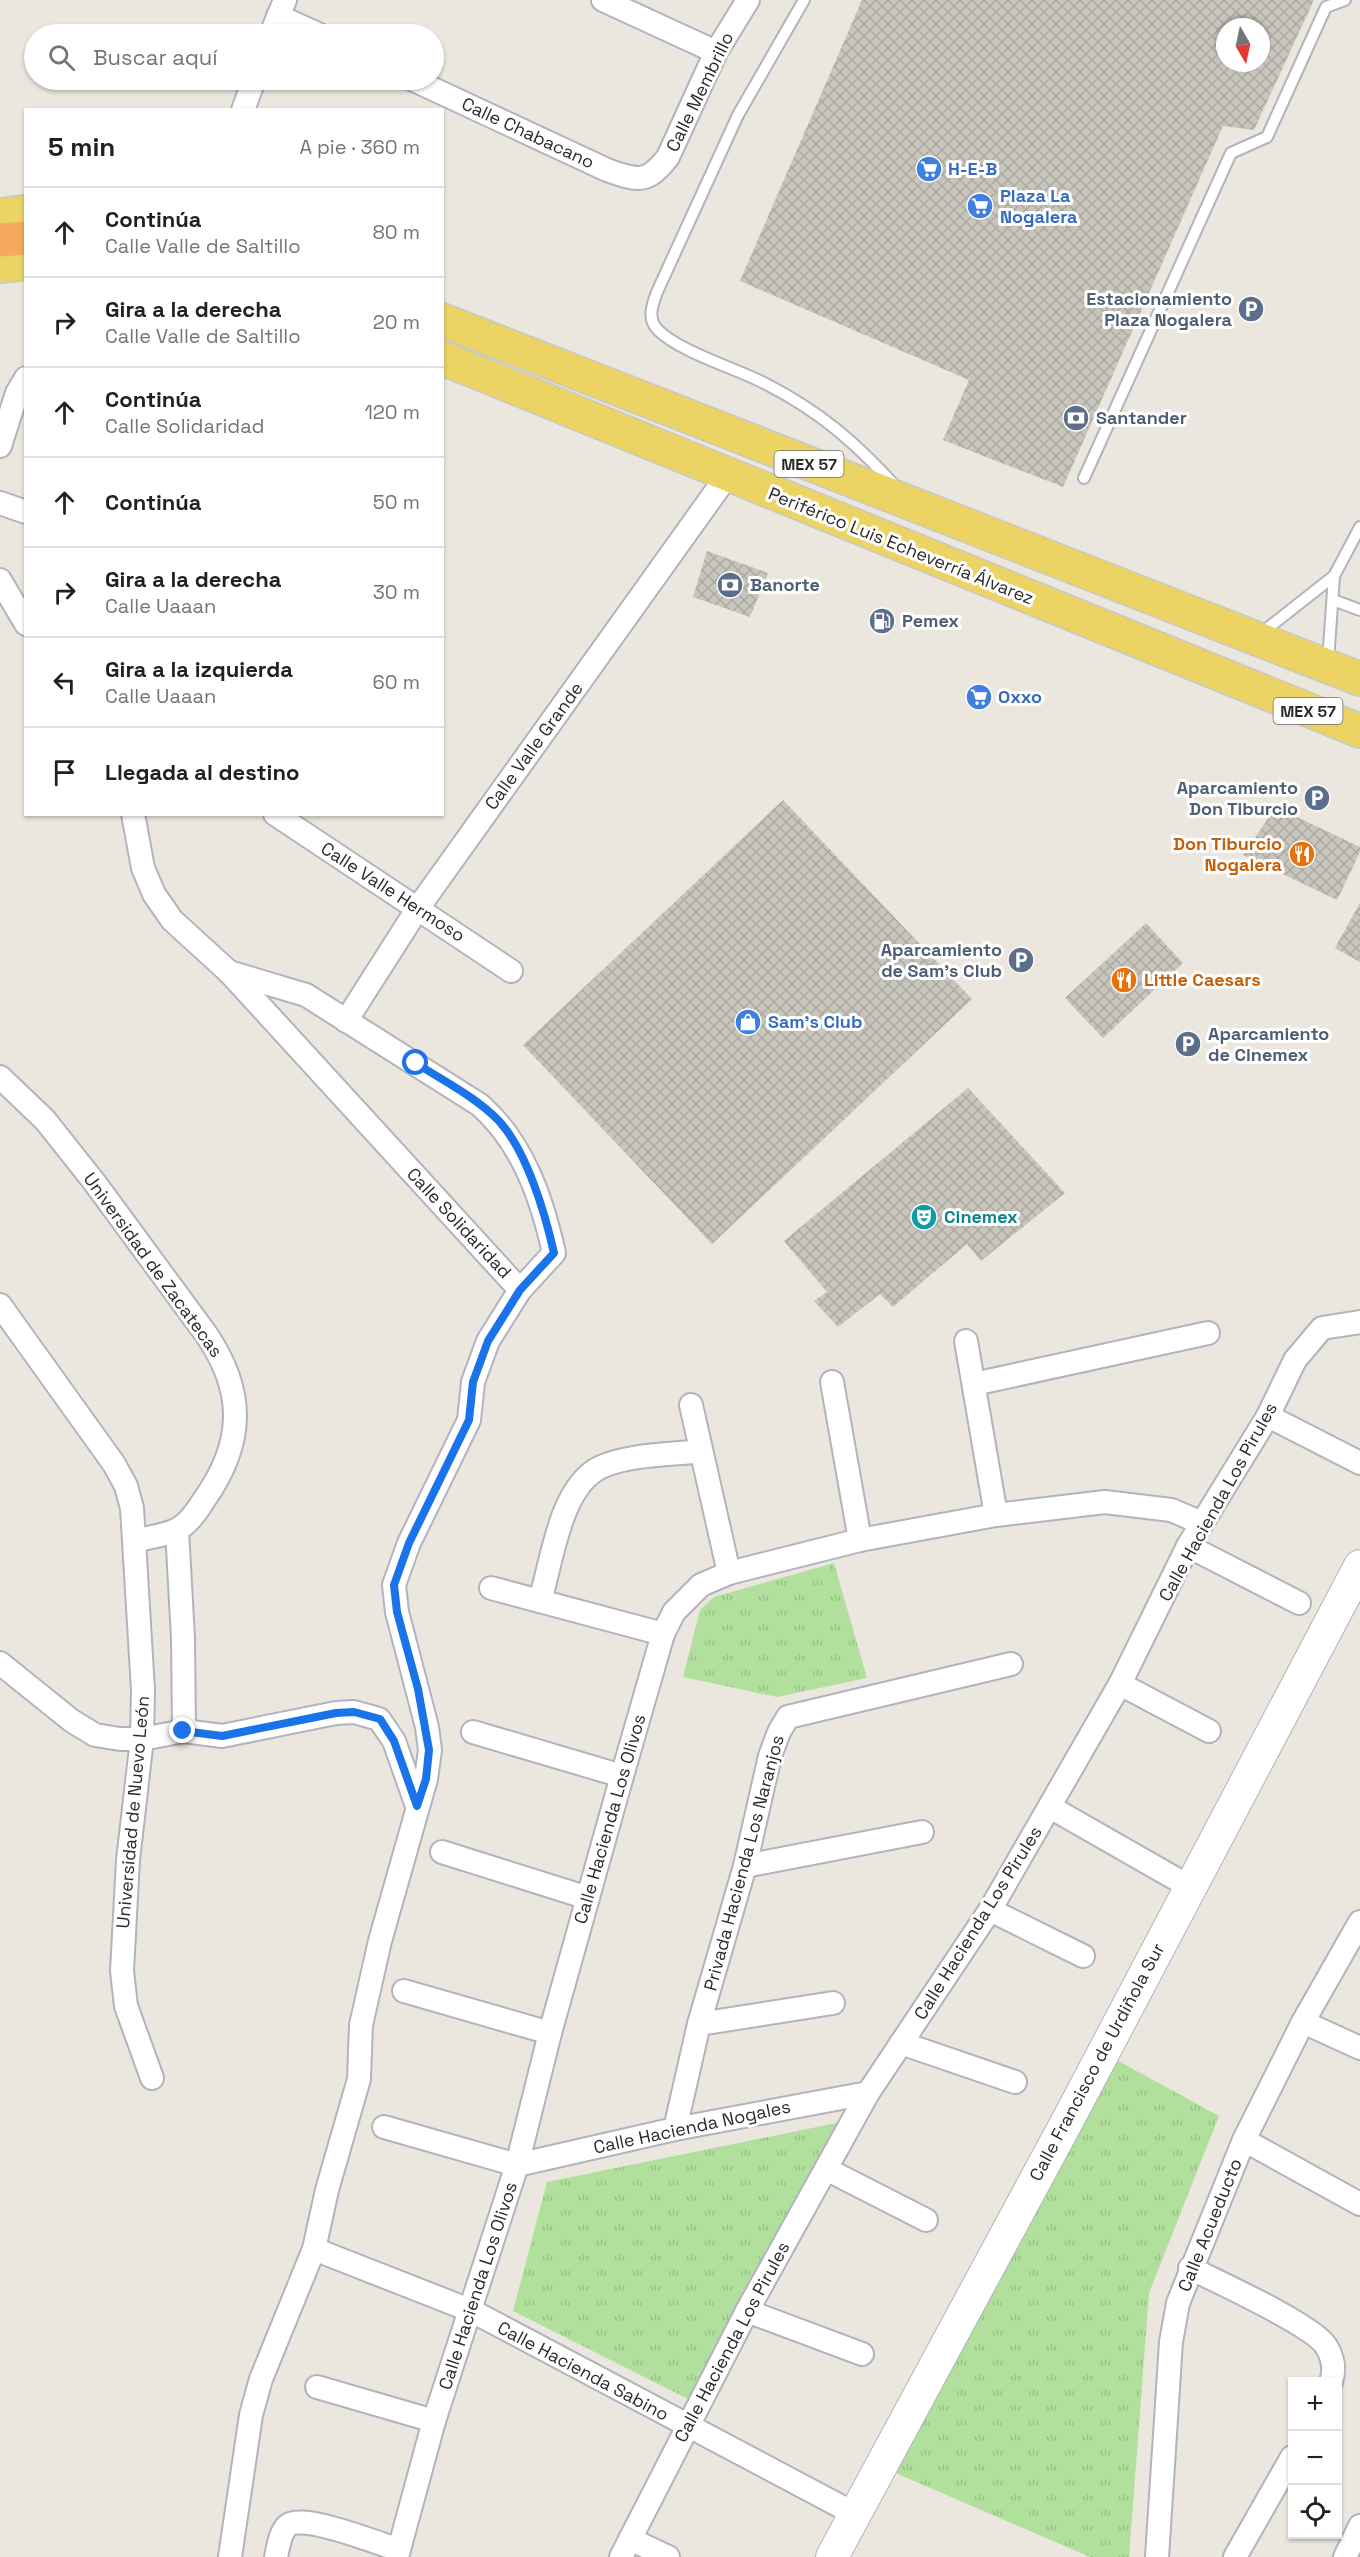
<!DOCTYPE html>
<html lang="es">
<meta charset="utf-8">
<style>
body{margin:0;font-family:"Space Grotesk",sans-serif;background:#f2f2f2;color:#202124}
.controls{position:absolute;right:18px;bottom:18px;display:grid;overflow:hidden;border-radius:0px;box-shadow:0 2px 4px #0004}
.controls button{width:54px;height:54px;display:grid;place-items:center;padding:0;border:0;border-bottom:2px solid #e0e0e0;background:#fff;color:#202124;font:30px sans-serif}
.compass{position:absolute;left:1216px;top:18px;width:54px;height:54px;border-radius:50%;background:#fff;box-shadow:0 2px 4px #0004;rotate:171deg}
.stop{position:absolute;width:18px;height:18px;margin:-14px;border:4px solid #1a73e8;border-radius:50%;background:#fff}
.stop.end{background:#1a73e8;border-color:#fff;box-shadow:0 2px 6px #0008}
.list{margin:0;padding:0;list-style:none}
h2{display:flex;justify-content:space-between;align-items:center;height:78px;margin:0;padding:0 24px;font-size:26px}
h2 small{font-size:20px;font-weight:400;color:#757577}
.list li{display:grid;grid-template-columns:39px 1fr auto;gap:18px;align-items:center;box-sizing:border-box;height:90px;padding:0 24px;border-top:2px solid #e0e0e0}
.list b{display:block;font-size:22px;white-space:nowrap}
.list p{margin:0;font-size:20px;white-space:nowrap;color:#757577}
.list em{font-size:20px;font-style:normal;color:#757577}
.icon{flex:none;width:33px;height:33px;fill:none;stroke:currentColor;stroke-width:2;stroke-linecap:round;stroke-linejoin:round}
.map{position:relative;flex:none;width:1360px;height:2557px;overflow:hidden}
.search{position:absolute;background:#fff;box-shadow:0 2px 4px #0004;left:24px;top:24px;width:420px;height:66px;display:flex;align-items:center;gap:15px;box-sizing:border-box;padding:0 21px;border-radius:33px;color:#757577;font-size:22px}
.panel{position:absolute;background:#fff;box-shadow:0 2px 4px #0004;left:24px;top:108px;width:420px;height:708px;border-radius:0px}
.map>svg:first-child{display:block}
.park{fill:url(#park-tufts)}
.building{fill:url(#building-cross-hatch);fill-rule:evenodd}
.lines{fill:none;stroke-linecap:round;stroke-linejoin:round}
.lane-casing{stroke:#b1b3be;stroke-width:14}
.street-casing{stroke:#b1b3be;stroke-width:26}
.secondary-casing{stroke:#b1b3be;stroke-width:34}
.primary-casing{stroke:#c8c8c8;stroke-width:36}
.highway-casing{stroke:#c8c8c8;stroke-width:36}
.lane{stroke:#fff;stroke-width:10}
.street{stroke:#fff;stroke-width:22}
.secondary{stroke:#fff;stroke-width:32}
.primary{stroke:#ebd364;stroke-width:33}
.highway{stroke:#f7a95d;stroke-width:33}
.route{stroke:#1a73e8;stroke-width:8}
.labels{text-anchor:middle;stroke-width:6;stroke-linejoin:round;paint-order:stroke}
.shield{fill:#fff;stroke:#6b6b6b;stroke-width:1.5}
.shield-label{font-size:16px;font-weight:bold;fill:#2b2b2b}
.street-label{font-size:18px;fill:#2b2b2b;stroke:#fff}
.shop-label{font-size:18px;font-weight:bold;fill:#366cbe;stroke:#fff;text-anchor:start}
.service-label{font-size:18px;font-weight:bold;fill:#4e5e75;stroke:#fff;text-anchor:start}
.food-label{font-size:18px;font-weight:bold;fill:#c56008;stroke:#fff;text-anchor:end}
.culture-label{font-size:18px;font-weight:bold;fill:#0d838f;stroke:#fff;text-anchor:start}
</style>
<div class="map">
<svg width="1360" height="2557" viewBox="0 0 1360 2557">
<defs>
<pattern id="park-tufts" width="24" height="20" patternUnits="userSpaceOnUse" patternTransform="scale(1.5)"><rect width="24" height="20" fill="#b0e09c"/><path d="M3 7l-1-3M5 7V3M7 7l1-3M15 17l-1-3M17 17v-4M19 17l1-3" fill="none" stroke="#98c087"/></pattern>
<pattern id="building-cross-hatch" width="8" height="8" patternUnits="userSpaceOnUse" patternTransform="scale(1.5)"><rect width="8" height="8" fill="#c8c5bc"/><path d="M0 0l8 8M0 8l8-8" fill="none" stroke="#aca9a2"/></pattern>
</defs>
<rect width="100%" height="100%" fill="#ece7de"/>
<!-- park -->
<g class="park">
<polygon points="834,1563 867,1678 777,1697 683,1677 700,1610 714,1597"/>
<polygon points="1113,2058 1219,2116 1149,2293 1129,2557 1090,2557 891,2471"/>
<polygon points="851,2120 690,2400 513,2311 547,2182"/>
</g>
<!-- building -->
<g class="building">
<path d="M862 0H1314L1254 130 1223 126 1063 487 943 440 969 380 740 281ZM1225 27H1261V63H1225Z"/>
<polygon points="707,551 768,573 750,617 693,597"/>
<polygon points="783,800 972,999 712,1244 523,1045"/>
<polygon points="1276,807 1360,847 1360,852 1337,900 1243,855"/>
<polygon points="1360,903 1360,962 1335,948"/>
<polygon points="1146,923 1183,963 1103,1038 1065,998"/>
<polygon points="968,1088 1065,1193 981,1261 967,1244 893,1307 880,1294 838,1327 814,1301 827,1292 784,1241"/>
</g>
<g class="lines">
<defs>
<g id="lane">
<path d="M804 0 738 115 657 292C652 305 647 319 658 330 680 352 735 368 764 383 819 411 854 441 896 487"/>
<polyline points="1084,478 1231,153 1267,137 1326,7 1345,0"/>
<polyline points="1333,600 1360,610"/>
<polyline points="1259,635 1334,576"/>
<polyline points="1328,662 1334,576 1360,527"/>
</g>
<g id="street">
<polyline points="603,0 716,52"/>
<polyline points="278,16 318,34"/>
<polyline points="271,34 285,0"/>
<path d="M414 80 607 170C638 181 647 184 668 157L716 52 748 0"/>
<polyline points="243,110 254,80"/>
<polyline points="0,446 17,393 26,378"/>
<polyline points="0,503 26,512"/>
<polyline points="0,580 26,624"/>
<polyline points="133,814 143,868 154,894 172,920 229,972 520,1290"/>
<polyline points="275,814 511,971"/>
<path d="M229 972 306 995 480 1105C523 1143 542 1199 554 1253L520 1290 488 1341 473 1382 469 1420 409 1543 394 1585 397 1612 427 1727 430 1750 426 1779 380 1941 361 2025 359 2079 327 2190 314 2249 261 2379 251 2415 230 2557"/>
<polyline points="346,1021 418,908 727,476"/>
<path d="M0 1077 45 1120 95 1183 206 1334C245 1391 245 1442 204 1500 197 1511 188 1525 176 1530 164 1536 148 1537 135 1541"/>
<polyline points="0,1305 114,1464 126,1486 132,1508 143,1690 142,1739 128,1860 122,1971 126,2006 152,2078"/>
<polyline points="966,1341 996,1515"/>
<polyline points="832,1382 860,1540"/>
<polyline points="974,1384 1208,1333"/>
<polyline points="691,1405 729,1573"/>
<polyline points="1268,1416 1360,1463"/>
<polyline points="177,1530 183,1638 184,1731"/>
<polyline points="1188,1546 1299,1603"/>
<polyline points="491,1588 663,1634"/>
<path d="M540 1601C552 1561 560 1486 601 1467 630 1454 670 1455 701 1451"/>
<polyline points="0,1663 72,1721 95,1735 120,1739 142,1739 184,1731 222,1736 336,1713 354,1712 379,1719 394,1741 417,1806"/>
<polyline points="1120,1684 1209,1731"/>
<polyline points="473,1732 622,1776"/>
<polyline points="1050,1807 1190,1887"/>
<polyline points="442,1852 588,1898"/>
<polyline points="745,1866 922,1832"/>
<polyline points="990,1910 1083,1956"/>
<polyline points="404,1991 550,2033"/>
<polyline points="1303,2022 1360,2048"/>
<polyline points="699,2024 833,2003"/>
<polyline points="901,2043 1015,2082"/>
<polyline points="384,2127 517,2165 675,2129 868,2093"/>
<polyline points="675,2129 699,2024 745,1866 770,1756 779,1732 788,1717 1011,1664"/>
<polyline points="1244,2140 1360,2204"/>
<polyline points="828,2170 926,2220"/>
<polyline points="314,2249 472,2311 855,2514"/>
<path d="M1190 2268C1218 2282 1313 2325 1326 2346 1333 2357 1335 2370 1331 2382"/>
<polyline points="747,2311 862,2354"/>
<polyline points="317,2387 434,2421"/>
<polyline points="630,2539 668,2557"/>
<path d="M276 2557C278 2548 280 2533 287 2526 300 2512 380 2544 399 2550"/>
<polyline points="397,2557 434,2421 517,2165 550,2033 622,1776 663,1634 674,1612 701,1585 729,1573 860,1540 996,1515 1105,1502 1171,1510 1202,1523"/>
<polyline points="621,2557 747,2311 868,2093 990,1910 1120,1684 1188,1546 1268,1416 1295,1360 1322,1328 1360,1322"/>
<polyline points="1157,2557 1171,2342 1178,2303 1244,2140 1303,2022 1360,1922"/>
<polyline points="1235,2557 1292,2457"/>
<polyline points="1345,2557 1360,2526"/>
</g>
<polyline id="secondary" points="832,2557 1070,2116 1360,1566"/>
<g id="primary">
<polyline points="0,215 26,212"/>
<polyline points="0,266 26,263"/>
<polyline points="442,320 1360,679"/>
<polyline points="442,358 1360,731"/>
</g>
<polyline id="highway" points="0,240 26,238"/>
</defs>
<!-- lane casing -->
<use href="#lane" class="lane-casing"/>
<!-- street casing -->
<use href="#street" class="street-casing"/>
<!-- secondary casing -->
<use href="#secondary" class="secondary-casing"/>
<!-- primary casing -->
<use href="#primary" class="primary-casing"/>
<!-- highway casing -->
<use href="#highway" class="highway-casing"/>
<!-- lane -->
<use href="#lane" class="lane"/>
<!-- street -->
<use href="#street" class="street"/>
<!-- secondary -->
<use href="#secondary" class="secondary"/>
<!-- primary -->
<use href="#primary" class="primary"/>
<!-- highway -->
<use href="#highway" class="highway"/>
</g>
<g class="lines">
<!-- route -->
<path class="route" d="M183 1731 222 1736 336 1713 354 1712 380 1719 394 1741 417 1806 426 1779 429 1750 418 1689 397 1612 394 1585 409 1543 469 1420 473 1382 488 1341 520 1290 554 1253C545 1213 527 1152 499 1121 476 1097 443 1081 416 1063"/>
</g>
<!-- icons -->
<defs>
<symbol id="supermarket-disc" viewBox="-11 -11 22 22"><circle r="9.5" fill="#3f7fe0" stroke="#fff"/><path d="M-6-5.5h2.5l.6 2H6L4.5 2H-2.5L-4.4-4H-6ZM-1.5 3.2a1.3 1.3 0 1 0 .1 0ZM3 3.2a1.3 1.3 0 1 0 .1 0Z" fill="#fff"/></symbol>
<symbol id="parking-disc" viewBox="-11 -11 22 22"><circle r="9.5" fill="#5c6f8a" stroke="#fff"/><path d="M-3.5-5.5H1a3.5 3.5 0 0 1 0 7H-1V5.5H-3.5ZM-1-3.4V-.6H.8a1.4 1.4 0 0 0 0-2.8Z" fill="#fff"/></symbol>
<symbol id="bank-disc" viewBox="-11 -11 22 22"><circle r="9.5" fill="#5c6f8a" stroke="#fff"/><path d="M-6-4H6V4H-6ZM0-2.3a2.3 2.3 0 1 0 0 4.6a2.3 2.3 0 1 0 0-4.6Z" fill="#fff"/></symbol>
<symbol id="fuel-disc" viewBox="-11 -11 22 22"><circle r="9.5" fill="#5c6f8a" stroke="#fff"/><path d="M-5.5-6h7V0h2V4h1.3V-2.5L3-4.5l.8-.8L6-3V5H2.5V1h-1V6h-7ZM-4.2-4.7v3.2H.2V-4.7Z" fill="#fff"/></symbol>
<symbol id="restaurant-disc" viewBox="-11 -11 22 22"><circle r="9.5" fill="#e8710a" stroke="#fff"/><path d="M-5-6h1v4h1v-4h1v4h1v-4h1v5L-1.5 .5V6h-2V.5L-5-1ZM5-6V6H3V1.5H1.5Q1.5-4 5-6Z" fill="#fff"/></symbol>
<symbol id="shop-disc" viewBox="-11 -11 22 22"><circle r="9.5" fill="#3f7fe0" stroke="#fff"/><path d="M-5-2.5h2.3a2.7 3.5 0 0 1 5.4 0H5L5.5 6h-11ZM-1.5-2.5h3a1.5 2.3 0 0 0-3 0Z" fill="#fff"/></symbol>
<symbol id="theatre-disc" viewBox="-11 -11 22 22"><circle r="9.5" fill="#0f9aa8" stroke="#fff"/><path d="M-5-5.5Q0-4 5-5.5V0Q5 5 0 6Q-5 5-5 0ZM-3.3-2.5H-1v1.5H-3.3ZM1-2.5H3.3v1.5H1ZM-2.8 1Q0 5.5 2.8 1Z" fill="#fff"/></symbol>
</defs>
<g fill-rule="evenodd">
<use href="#supermarket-disc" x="914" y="154" width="30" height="30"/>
<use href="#supermarket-disc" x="965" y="191" width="30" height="30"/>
<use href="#parking-disc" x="1236" y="294" width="30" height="30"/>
<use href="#bank-disc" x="1061" y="403" width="30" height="30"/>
<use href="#bank-disc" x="715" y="570" width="30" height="30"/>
<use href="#fuel-disc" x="867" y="606" width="30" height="30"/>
<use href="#supermarket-disc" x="964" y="682" width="30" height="30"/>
<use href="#parking-disc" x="1302" y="783" width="30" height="30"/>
<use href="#restaurant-disc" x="1287" y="839" width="30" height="30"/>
<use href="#parking-disc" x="1006" y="945" width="30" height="30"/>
<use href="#restaurant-disc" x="1109" y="965" width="30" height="30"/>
<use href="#shop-disc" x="733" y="1007" width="30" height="30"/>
<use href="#parking-disc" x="1173" y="1029" width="30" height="30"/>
<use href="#theatre-disc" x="909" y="1202" width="30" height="30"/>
</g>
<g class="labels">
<!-- shield labels -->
<g class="shield">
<rect x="774.5" y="451" width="69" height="26" rx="4.5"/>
<rect x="1273.5" y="698" width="69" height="26" rx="4.5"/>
</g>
<g class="shield-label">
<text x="809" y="470">MEX 57</text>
<text x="1308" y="717">MEX 57</text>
</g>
<!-- street labels -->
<g class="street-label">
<text transform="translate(700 92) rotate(-64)" y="6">Calle Membrillo</text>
<text transform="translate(528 133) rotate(25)" y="6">Calle Chabacano</text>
<text transform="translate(901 546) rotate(22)" y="6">Periférico Luis Echeverría Álvarez</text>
<text transform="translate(534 746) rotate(-54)" y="6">Calle Valle Grande</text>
<text transform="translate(393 892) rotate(33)" y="6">Calle Valle Hermoso</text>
<text transform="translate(459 1223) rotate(47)" y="6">Calle Solidaridad</text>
<text transform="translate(153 1265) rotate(54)" y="6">Universidad de Zacatecas</text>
<text transform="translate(1218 1502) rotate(-61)" y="6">Calle Hacienda Los Pirules</text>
<text transform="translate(133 1812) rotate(-85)" y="6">Universidad de Nuevo León</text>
<text transform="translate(610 1819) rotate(-74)" y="6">Calle Hacienda Los Olivos</text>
<text transform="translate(744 1863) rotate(-75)" y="6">Privada Hacienda Los Naranjos</text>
<text transform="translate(978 1923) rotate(-58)" y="6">Calle Hacienda Los Pirules</text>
<text transform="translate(1097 2062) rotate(-62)" y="6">Calle Francisco de Urdiñola Sur</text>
<text transform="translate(692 2127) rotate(-12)" y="6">Calle Hacienda Nogales</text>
<text transform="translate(1210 2225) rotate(-68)" y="6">Calle Acueducto</text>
<text transform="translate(478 2286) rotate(-72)" y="6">Calle Hacienda Los Olivos</text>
<text transform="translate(732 2342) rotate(-62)" y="6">Calle Hacienda Los Pirules</text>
<text transform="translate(583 2371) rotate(28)" y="6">Calle Hacienda Sabino</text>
</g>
<!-- shop labels -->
<g class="shop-label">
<text x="948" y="175">H-E-B</text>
<text x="1000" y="202">Plaza La<tspan x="1000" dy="21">Nogalera</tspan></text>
<text x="998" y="703">Oxxo</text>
<text x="768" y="1028">Sam's Club</text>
</g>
<!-- service labels -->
<g class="service-label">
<text x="1232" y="305" text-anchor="end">Estacionamiento<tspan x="1232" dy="21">Plaza Nogalera</tspan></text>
<text x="1096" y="424">Santander</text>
<text x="750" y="591">Banorte</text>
<text x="902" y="627">Pemex</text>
<text x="1298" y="794" text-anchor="end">Aparcamiento<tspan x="1298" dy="21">Don Tiburcio</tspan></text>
<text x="1002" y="956" text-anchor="end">Aparcamiento<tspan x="1002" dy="21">de Sam's Club</tspan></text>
<text x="1208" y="1040">Aparcamiento<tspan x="1208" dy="21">de Cinemex</tspan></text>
</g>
<!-- food labels -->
<g class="food-label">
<text x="1282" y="850">Don Tiburcio<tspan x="1282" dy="21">Nogalera</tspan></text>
<text x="1144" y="986" text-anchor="start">Little Caesars</text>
</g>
<!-- culture labels -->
<g class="culture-label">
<text x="944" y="1223">Cinemex</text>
</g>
</g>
</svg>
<div class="controls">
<button>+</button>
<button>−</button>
<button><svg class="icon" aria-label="locate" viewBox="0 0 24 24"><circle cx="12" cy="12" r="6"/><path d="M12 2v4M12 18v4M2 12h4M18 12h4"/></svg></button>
</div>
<svg class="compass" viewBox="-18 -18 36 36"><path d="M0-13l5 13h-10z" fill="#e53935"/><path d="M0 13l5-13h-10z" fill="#757577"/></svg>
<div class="stop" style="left:416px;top:1063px"></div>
<div class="stop end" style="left:183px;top:1731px"></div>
<div class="search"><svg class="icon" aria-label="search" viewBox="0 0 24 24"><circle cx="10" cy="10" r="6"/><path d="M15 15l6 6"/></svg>Buscar aquí</div>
<section class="panel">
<h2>5 min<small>A pie · 360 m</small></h2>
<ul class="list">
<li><svg class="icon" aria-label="ahead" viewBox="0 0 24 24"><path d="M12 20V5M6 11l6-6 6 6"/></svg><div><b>Continúa</b><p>Calle Valle de Saltillo</p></div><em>80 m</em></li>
<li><svg class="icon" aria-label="right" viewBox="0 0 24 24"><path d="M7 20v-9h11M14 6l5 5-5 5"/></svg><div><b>Gira a la derecha</b><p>Calle Valle de Saltillo</p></div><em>20 m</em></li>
<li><svg class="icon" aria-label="ahead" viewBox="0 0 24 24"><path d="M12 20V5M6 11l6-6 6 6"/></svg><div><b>Continúa</b><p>Calle Solidaridad</p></div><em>120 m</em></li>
<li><svg class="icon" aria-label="ahead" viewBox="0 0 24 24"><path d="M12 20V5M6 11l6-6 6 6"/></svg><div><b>Continúa</b></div><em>50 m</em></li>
<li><svg class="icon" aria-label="right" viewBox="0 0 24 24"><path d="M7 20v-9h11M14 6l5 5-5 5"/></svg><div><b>Gira a la derecha</b><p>Calle Uaaan</p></div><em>30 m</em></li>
<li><svg class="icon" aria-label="left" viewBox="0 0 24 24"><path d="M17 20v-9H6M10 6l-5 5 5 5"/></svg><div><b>Gira a la izquierda</b><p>Calle Uaaan</p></div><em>60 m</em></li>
<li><svg class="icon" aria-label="arrive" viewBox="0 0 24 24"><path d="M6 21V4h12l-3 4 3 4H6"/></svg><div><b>Llegada al destino</b></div></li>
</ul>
</section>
</div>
